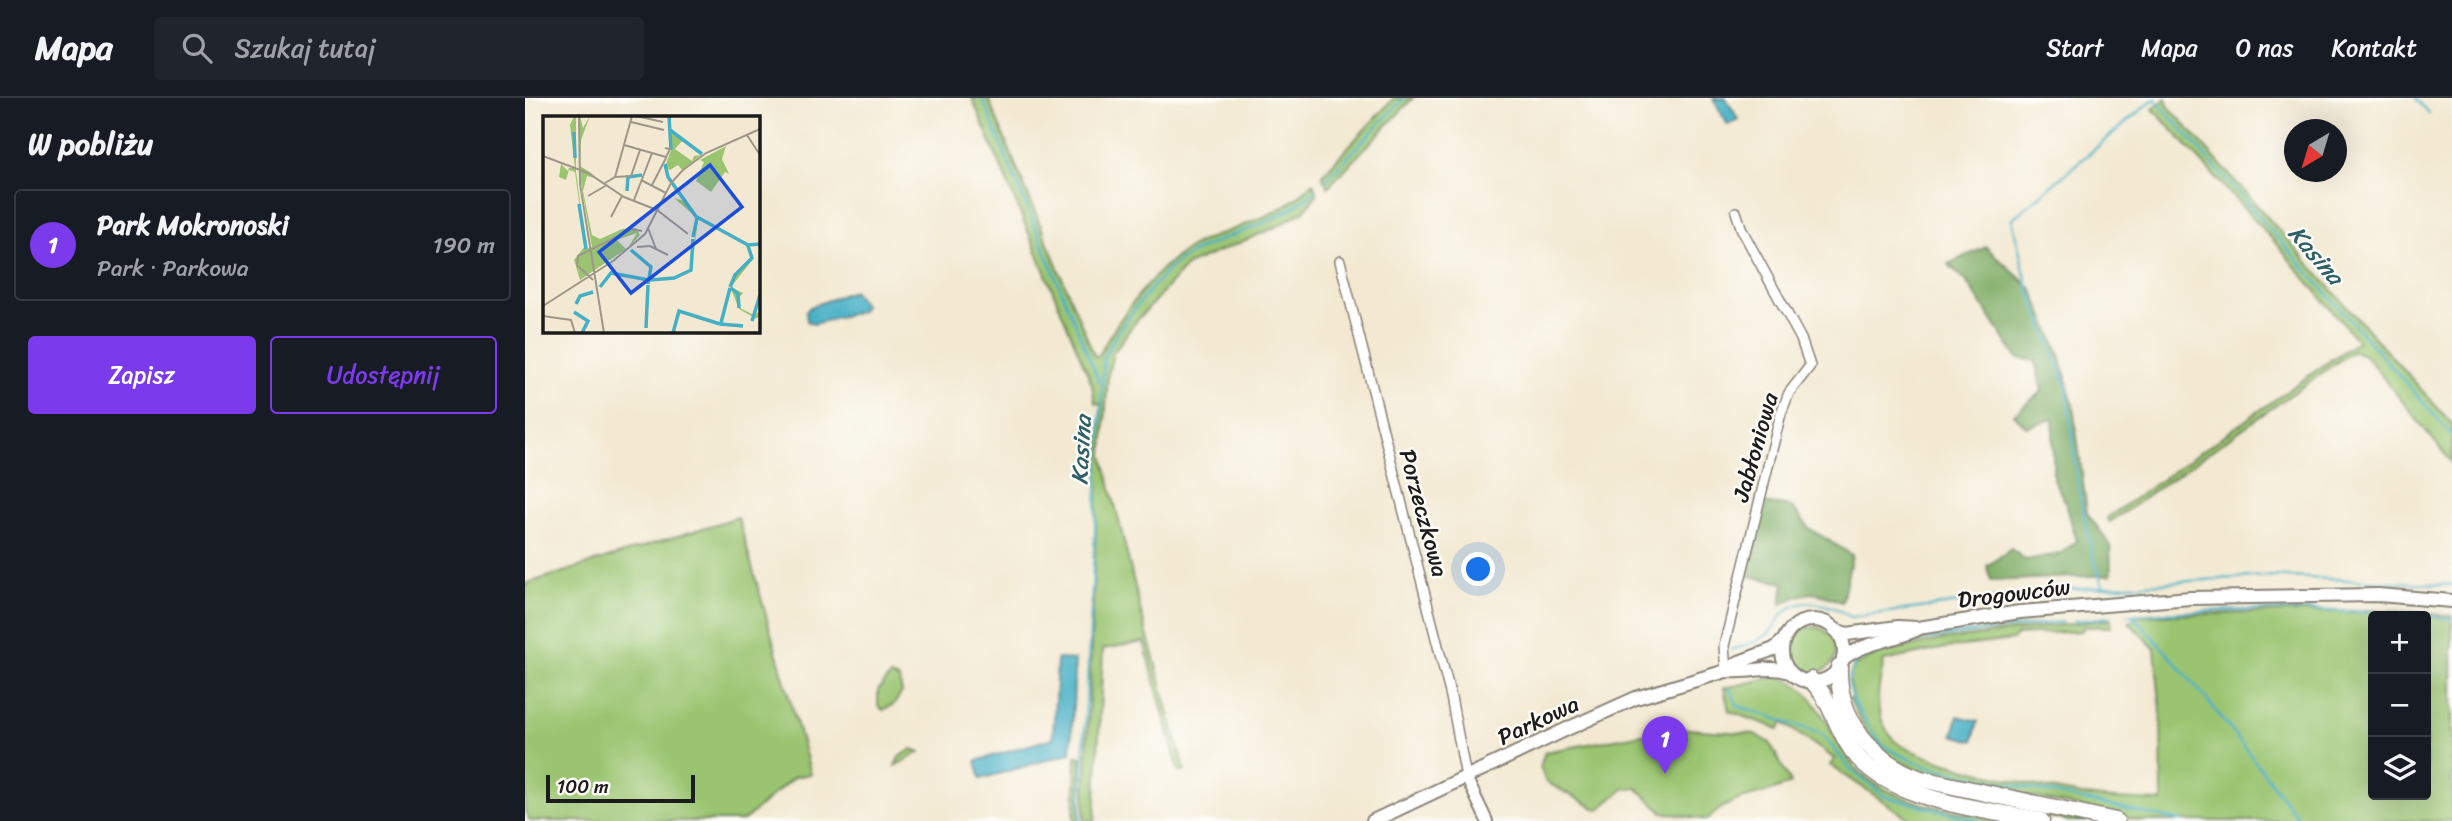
<!DOCTYPE html>
<html lang="pl">
<meta charset="utf-8">
<style>
body{margin:0;font-family:Sriracha,sans-serif;background:#20242c;color:#f1f3f6}
.controls{position:absolute;right:21px;bottom:21px;display:grid;overflow:hidden;border-radius:7px;box-shadow:0 7px 28px #0002}
.controls button{width:63px;height:63px;display:grid;place-items:center;padding:0;border:0;border-bottom:2px solid #363941;background:#171b24;color:#f1f3f6;font:35px sans-serif}
.compass{position:absolute;left:1759px;top:21px;width:63px;height:63px;border-radius:50%;background:#171b24;box-shadow:0 7px 28px #0002;rotate:218deg}
.scale{position:absolute;left:21px;bottom:18px;width:149px;box-sizing:border-box;padding-left:7px;border:4px solid #1c1c1c;border-top:0;font-size:19px;line-height:24px;white-space:nowrap;color:#1c1c1c;-webkit-text-stroke:5px #fdfcf7;paint-order:stroke}
.you{position:absolute;left:954px;top:472px;width:24px;height:24px;margin:-18px;border:5px solid #fff;border-radius:50%;background:#1a73e8;box-shadow:0 0 0 10px #1a73e833}
.badge{display:grid;place-items:center;width:46px;height:46px;border-radius:50%;background:#7c3aed;color:#fff;font-size:23px;font-weight:700}
.pin{position:absolute;translate:-50% -58px;filter:drop-shadow(0 2px 4px #0008)}
.pin::after{content:'';position:absolute;top:37px;width:24px;height:21px;background:inherit;clip-path:polygon(0 0,100% 0,50% 100%)}
.list{margin:0;padding:0;list-style:none}
h2{display:flex;justify-content:space-between;align-items:center;height:91px;margin:0;padding:0 28px;font-size:30px}
h2 small{font-size:23px;font-weight:400;color:#9ea1a6}
.list li{display:grid;grid-template-columns:46px 1fr auto;gap:21px;align-items:center;box-sizing:border-box;height:112px;margin:0 14px 14px;padding:0 14px;border:2px solid #363941;border-radius:7px}
.list b{display:block;font-size:26px;white-space:nowrap}
.list p{margin:0;font-size:23px;white-space:nowrap;color:#9ea1a6}
.list em{font-size:23px;font-style:normal;color:#9ea1a6}
.actions{display:flex;gap:14px;padding:21px 28px}
.actions a{flex:1;padding:16px 0;border:2px solid #7c3aed;border-radius:7px;text-align:center;font-size:24px;color:#7c3aed}
.actions .main{background:#7c3aed;color:#fff}
.icon{flex:none;width:38px;height:38px;fill:none;stroke:currentColor;stroke-width:2;stroke-linecap:round;stroke-linejoin:round}
.map{position:relative;flex:none;width:1927px;height:723px;overflow:hidden}
header{display:flex;align-items:center;gap:42px;box-sizing:border-box;height:98px;padding:0 35px;background:#171b24;border-bottom:2px solid #363941}
header strong{font-size:33px}
nav{display:flex;gap:38px;margin-inline-start:auto;font-size:24px}
.search{width:490px;height:63px;background:#20242c;display:flex;align-items:center;gap:18px;box-sizing:border-box;padding:0 24px;border-radius:7px;color:#9ea1a6;font-size:26px}
main{display:flex}
aside{flex:1;background:#171b24}
.map>svg:first-child{display:block}
.green{fill:#9ac470;stroke:#5b7046;stroke-width:2;fill-rule:evenodd}
.forest{fill:#7baa62;stroke:#4c633f;stroke-width:2}
.water{fill:#45afc4;stroke:#306670;stroke-width:2}
.lines{fill:none;stroke-linecap:round;stroke-linejoin:round}
.stream{stroke:#45afc4;stroke-width:2.5}
.minor-casing{stroke:#888277;stroke-width:12}
.tertiary-casing{stroke:#888277;stroke-width:14}
.secondary-casing{stroke:#888277;stroke-width:16}
.motorway-casing{stroke:#888277;stroke-width:19}
.minor{stroke:#fff;stroke-width:9}
.tertiary{stroke:#fff;stroke-width:10}
.secondary{stroke:#fff;stroke-width:12}
.motorway{stroke:#fff;stroke-width:16}
.labels{text-anchor:middle;stroke-width:5;stroke-linejoin:round;paint-order:stroke}
.street-label{font-size:23px;fill:#1c1c1c;stroke:#fdfcf7}
.water-label{font-size:24px;font-style:italic;fill:#2e5e68;stroke:#fdfcf7}
.inset-river{fill:none;stroke:#45afc4;stroke-width:3.5}
.inset-road{fill:none;stroke:#9d9789;stroke-width:2}
.view{fill:#1d4ed8;fill-opacity:0.15;stroke:#1d4ed8;stroke-width:3.5}
.inset-edge{fill:none;stroke:#1c1c1c;stroke-width:3.5}
</style>
<header>
<strong>Mapa</strong>
<div class="search"><svg class="icon" aria-label="search" viewBox="0 0 24 24"><circle cx="10" cy="10" r="6"/><path d="M15 15l6 6"/></svg>Szukaj tutaj</div>
<nav><a>Start</a><a>Mapa</a><a>O nas</a><a>Kontakt</a></nav>
</header>
<main>
<aside>
<h2>W pobliżu<small></small></h2>
<ul class="list">
<li><span class="badge">1</span><div><b>Park Mokronoski</b><p>Park · Parkowa</p></div><em>190 m</em></li>
</ul>
<div class="actions"><a class="main">Zapisz</a><a>Udostępnij</a></div>
</aside>
<div class="map">
<svg width="1927" height="723" viewBox="0 0 1927 723">
<rect width="100%" height="100%" fill="#fdfcf7"/>
<filter id="ink" filterUnits="userSpaceOnUse"><feTurbulence type="fractalNoise" baseFrequency=".0143" numOctaves="2"/><feDisplacementMap in="SourceGraphic" scale="14" xChannelSelector="R" yChannelSelector="G"/><feConvolveMatrix kernelMatrix="1 2 1 2 8 2 1 2 1" color-interpolation-filters="sRGB"/></filter>
<filter id="wash" filterUnits="userSpaceOnUse"><feTurbulence type="fractalNoise" baseFrequency=".00686" numOctaves="4" result="noise"/><feDisplacementMap in="SourceGraphic" scale="28" xChannelSelector="R" yChannelSelector="G"/><feGaussianBlur stdDeviation="1.57" result="paint"/><feColorMatrix in="noise" values="0 0 0 0 0 0 0 0 0 0 0 0 0 0 0 0 0 1.4 0 .05"/><feComposite in="paint" operator="in"/></filter>
<g filter="url(#wash)">
<rect width="100%" height="100%" fill="#f3e9d2"/>
<!-- green -->
<g class="green">
<path d="M447 0H463L569 257 573 259C593 220 634 163 675 144 715 127 758 118 788 85L792 96 779 113 749 130 662 167 608 227 588 255 583 276 578 357 617 518 660 672 654 674 619 544 578 551 570 723H559L576 306 570 305 567 286Z"/>
<polygon points="869,0 888,0 803,89 797,77"/>
<polygon points="1641,0 1644,9 1927,326 1927,365 1840,257 1828,253 1585,424 1582,420 1833,243 1747,141 1628,11"/>
<polygon points="213,419 286,676 269,679 218,723 5,723 0,714 0,486"/>
<path d="M1864 512 1927 518V723H1617L1402 676 1368 661 1342 635 1324 601 1328 599 1324 581 1328 569 1353 556 1415 542 1586 521V529H1558L1557 533 1492 537 1488 542 1421 550 1359 563C1353 594 1346 611 1367 640 1383 662 1545 697 1578 700 1597 702 1617 702 1637 703L1636 617 1630 551 1604 524 1614 518 1636 517ZM1848 518H1901V697H1848Z"/>
<circle cx="1288" cy="552" r="23"/>
<polygon points="365,578 374,581 377,594 369,606 358,612 353,608 353,592"/>
<path d="M1249 579C1292 580 1305 644 1332 671 1370 709 1434 712 1484 723H1387L1305 667 1310 661 1258 625 1254 631 1204 613 1199 590Z"/>
<path d="M1305 588 1341 654 1357 669 1562 723H1544C1491 712 1371 698 1337 656 1323 637 1311 611 1303 589Z"/>
<path d="M1150 630 1230 636 1245 645 1266 685C1235 701 1208 695 1182 722L1137 714 1112 690H1100L1073 712 1021 684 1015 669 1020 654Z"/>
<polygon points="387,651 395,654 370,668 374,659"/>
<polygon points="551,658 556,659 554,723 549,723"/>
</g>
<!-- forest -->
<g class="forest">
<polygon points="1461,149 1507,191 1535,257 1548,307 1562,415 1585,446 1586,477 1466,483 1462,468 1486,451 1501,462 1535,456 1552,443 1540,403 1528,381 1528,321 1501,329 1489,316 1517,293 1510,263 1492,260 1441,183 1423,166"/>
<path d="M1238 405 1267 409 1284 430 1327 457 1317 504C1288 492 1283 492 1256 506L1259 485 1224 478Z"/>
</g>
<!-- water -->
<g class="water">
<polygon points="1201,0 1213,21 1203,27 1188,1"/>
<polygon points="328,193 340,208 336,213 289,226 282,223 281,213 285,209"/>
<polygon points="532,561 550,562 546,655 456,681 451,663 528,640"/>
<polygon points="1433,618 1453,623 1448,643 1428,637"/>
</g>
<g class="lines">
<!-- stream -->
<g class="stream">
<polyline points="457,0 574,283"/>
<polyline points="1891,0 1904,16"/>
<polyline points="1630,1 1927,337"/>
<polyline points="800,83 879,0"/>
<polyline points="1578,488 1567,455 1553,387 1542,289 1502,186 1487,121 1630,0"/>
<polyline points="1546,491 1740,478 1927,487"/>
<path d="M1602 517H1607C1669 581 1722 652 1775 723"/>
<path d="M1607 517C1705 510 1801 510 1899 518"/>
<polyline points="1901,518 1927,521"/>
<polyline points="1549,523 1585,519"/>
<path d="M1536 524C1470 533 1392 535 1331 563L1323 583 1329 605 1355 645 1371 655 1400 668 1656 723"/>
<path d="M1206 552C1217 548 1233 545 1242 537 1249 531 1252 522 1259 515 1277 497 1307 506 1325 519L1528 493"/>
<polyline points="1205,591 1213,608 1297,636 1326,672 1361,699 1456,723"/>
<path d="M555 723 579 260C588 235 636 174 658 160 702 133 753 129 790 92"/>
</g>
</g>
</g>
<g filter="url(#ink)">
<g class="lines">
<defs>
<g id="minor">
<polyline points="815,163 926,599 941,679"/>
<polyline points="1201,573 1199,548 1256,315 1264,295 1285,268 1276,241 1217,132 1211,114"/>
</g>
<polyline id="tertiary" points="941,679 962,723"/>
<g id="secondary">
<circle cx="1288" cy="553" r="31"/>
<polyline points="1310,532 1322,536 1373,529 1393,530 1495,514 1665,500 1853,497 1927,503"/>
<path d="M1318 561C1337 544 1369 543 1393 531"/>
<path d="M1201 573C1223 575 1245 567 1265 574"/>
<polyline points="848,723 1042,631 1111,600 1201,573 1214,564 1249,551 1257,544"/>
</g>
<g id="motorway">
<path d="M1314 569C1312 620 1348 665 1396 681L1591 723"/>
<path d="M1286 582C1306 601 1311 630 1327 652 1365 704 1456 710 1516 723"/>
</g>
</defs>
<!-- minor casing -->
<use href="#minor" class="minor-casing"/>
<!-- tertiary casing -->
<use href="#tertiary" class="tertiary-casing"/>
<!-- secondary casing -->
<use href="#secondary" class="secondary-casing"/>
<!-- motorway casing -->
<use href="#motorway" class="motorway-casing"/>
<!-- minor -->
<use href="#minor" class="minor"/>
<!-- tertiary -->
<use href="#tertiary" class="tertiary"/>
<!-- secondary -->
<use href="#secondary" class="secondary"/>
<!-- motorway -->
<use href="#motorway" class="motorway"/>
</g>
</g>
<g class="labels">
<!-- street labels -->
<g class="street-label">
<text transform="translate(1230 349) rotate(-74)" y="8">Jabłoniowa</text>
<text transform="translate(899 415) rotate(75)" y="8">Porzeczkowa</text>
<text transform="translate(1489 495) rotate(-7)" y="8">Drogowców</text>
<text transform="translate(1013 622) rotate(-25)" y="8">Parkowa</text>
</g>
<!-- water labels -->
<g class="water-label">
<text transform="translate(1791 157) rotate(49)" y="8">Kasina</text>
<text transform="translate(556 352) rotate(-87)" y="8">Kasina</text>
</g>
</g>
<!-- overview -->
<g transform="translate(18 18)">
<rect width="217" height="217" fill="#f3e9d2"/>
<path d="M31 0H33V55L43 133 49 131 39 73 36 47 37 0 40 12 47 0 38 24 37 50 53 60 40 54 52 62 44 60 40 75 49 119 57 123 79 113 104 111 93 112 97 119 85 132 94 117 74 124 83 133 37 164 31 144 42 130 32 56 26 54 23 64 16 61 18 48 25 55 26 52H32L27 9ZM128 15 140 24 132 33 149 45 151 40 158 39 139 54 135 49 127 54 122 51 129 31ZM183 30 179 43 186 58 182 56 168 76 153 65 161 46 157 44ZM132 70 152 99 205 128 217 127 206 130 210 143 188 171 200 177 195 183 197 192 211 199 217 195V201L207 204 210 201 196 193 188 173 179 207 200 210 176 208 158 204 137 196 130 217 136 195 177 207 191 160 209 141 202 128 155 102 149 154 154 102 131 82 141 85Z" fill="#9ac470"/>
<path class="inset-river" d="M126 0 128 34M127 14 159 38M31 16 32 42M122 48 125 61 154 102 150 121M84 75 85 61 99 59M36 88 43 133M154 101 205 129 217 128M88 134 108 151 105 168M107 164 131 162 148 154 150 123M57 171 68 157 106 164M187 171 192 159 209 142 205 130M188 172 195 178 196 192M33 188 37 180 50 176M31 196 45 205 39 217M209 205 217 179M178 207 187 172M177 208 200 210M103 212 105 169M130 217 136 195 177 208"/>
<path class="inset-road" d="M36 0 37 68 61 217M93 0 120 6M88 6 121 14M204 19 217 39M81 29 123 41 127 33 122 32M0 40 45 57 81 81 114 94 145 118M72 61 88 60 97 34M98 64 123 77M62 67 72 61 89 0M109 69 123 42M45 80 64 69M91 84 109 37M68 101 79 80M105 112 113 133M94 131 107 130 125 139M50 164 34 149 35 140 89 113 99 115M0 190 70 145 102 118 128 67 140 54 163 37 217 13M0 200 28 204 32 217"/>
<path class="view" d="M167 49 199 91 88 177 56 136Z"/>
<rect width="217" height="217" class="inset-edge"/>
</g>
</svg>
<div class="controls">
<button>+</button>
<button>−</button>
<button><svg class="icon" aria-label="layers" viewBox="0 0 24 24"><path d="M12 4l9 5-9 5-9-5zM3 14l9 5 9-5"/></svg></button>
</div>
<svg class="compass" viewBox="-18 -18 36 36"><path d="M0-13l5 13h-10z" fill="#e53935"/><path d="M0 13l5-13h-10z" fill="#9ea1a6"/></svg>
<div class="scale">100 m</div>
<div class="you"></div>
<div class="pin badge" style="left:1140px;top:676px">1</div>
</div>
</main>
